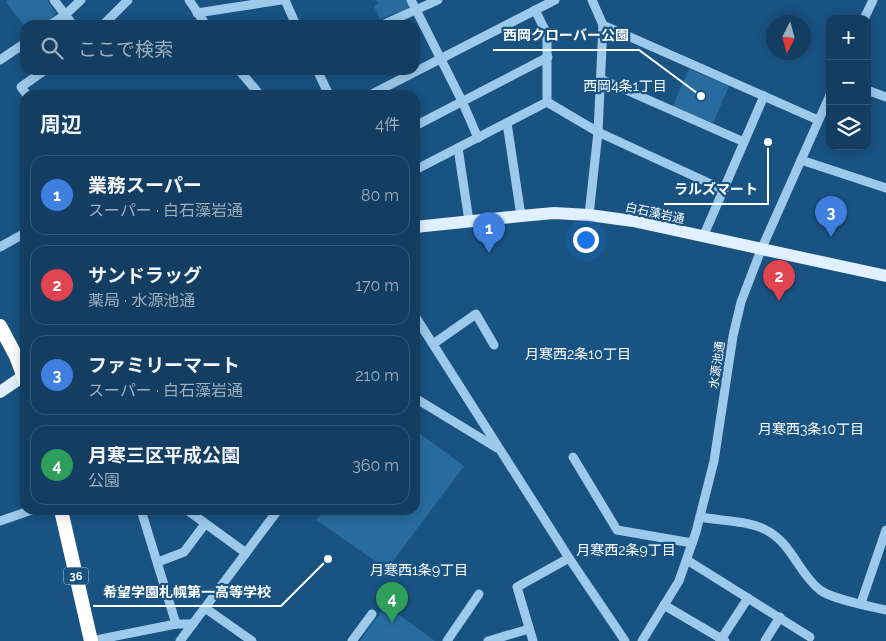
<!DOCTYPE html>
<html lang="ja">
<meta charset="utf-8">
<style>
body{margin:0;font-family:Raleway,"Noto Sans JP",sans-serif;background:#1c4568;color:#f1f3f6}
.controls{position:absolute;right:15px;top:15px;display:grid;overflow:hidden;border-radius:10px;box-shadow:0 2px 12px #0003}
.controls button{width:45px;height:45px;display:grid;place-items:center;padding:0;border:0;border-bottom:1px solid #325777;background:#133e62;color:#f1f3f6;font:25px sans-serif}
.compass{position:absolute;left:766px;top:15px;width:45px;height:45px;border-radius:50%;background:#133e62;box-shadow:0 2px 12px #0003;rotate:186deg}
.you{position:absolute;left:585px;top:239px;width:18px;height:18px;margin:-12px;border:4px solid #fff;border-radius:50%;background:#1a73e8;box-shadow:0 0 0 8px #1a73e833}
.badge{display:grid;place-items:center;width:32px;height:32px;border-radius:50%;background:#95b2f1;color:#fff;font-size:16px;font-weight:700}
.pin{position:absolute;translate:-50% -41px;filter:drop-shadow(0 1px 2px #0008)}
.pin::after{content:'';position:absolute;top:26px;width:18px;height:15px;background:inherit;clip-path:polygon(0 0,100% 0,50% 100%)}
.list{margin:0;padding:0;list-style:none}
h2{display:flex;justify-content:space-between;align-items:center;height:65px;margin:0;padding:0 20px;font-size:21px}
h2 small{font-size:16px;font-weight:400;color:#9daebe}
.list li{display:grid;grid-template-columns:32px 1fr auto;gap:15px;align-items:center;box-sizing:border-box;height:80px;margin:0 10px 10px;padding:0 10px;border:1px solid #325777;border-radius:15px}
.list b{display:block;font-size:19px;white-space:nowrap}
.list p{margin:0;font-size:16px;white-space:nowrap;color:#9daebe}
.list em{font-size:16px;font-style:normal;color:#9daebe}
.icon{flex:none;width:28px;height:28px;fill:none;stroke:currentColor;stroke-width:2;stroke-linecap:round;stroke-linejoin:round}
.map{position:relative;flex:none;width:886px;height:641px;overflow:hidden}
.search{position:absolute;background:#133e62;box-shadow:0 2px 12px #0003;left:20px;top:20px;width:400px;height:55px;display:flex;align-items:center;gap:12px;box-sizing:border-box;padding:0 18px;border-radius:15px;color:#9daebe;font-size:19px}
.panel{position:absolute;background:#133e62;box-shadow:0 2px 12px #0003;left:20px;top:90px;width:400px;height:425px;border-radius:15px}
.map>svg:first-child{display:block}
.green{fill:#286c9f}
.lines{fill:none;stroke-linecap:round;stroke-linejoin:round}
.minor{stroke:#9dc9eb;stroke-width:9}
.major{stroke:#e1f0ff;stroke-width:12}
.highway{stroke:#fff;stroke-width:14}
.labels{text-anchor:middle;stroke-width:4.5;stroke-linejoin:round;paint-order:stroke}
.shield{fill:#195382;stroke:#bacbda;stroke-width:1}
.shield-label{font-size:11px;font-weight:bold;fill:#fff}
.street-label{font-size:12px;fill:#fff;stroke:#195382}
.neighbourhood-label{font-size:14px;fill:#fff;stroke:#195382}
.leader{fill:none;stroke:#fff;stroke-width:2}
.callout-dot{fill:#fff;stroke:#195382;stroke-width:2}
.callout-label{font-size:14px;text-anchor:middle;font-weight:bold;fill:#fff;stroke:#195382;stroke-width:4.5;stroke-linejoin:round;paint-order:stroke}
</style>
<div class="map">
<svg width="886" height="641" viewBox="0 0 886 641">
<rect width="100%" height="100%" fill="#195382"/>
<!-- green -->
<g class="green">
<path d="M8 0H47L56 13C49 25 38 25 25 25V27L6 2Z"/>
<polygon points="376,0 406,0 409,6 408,9 380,19 374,6 378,4"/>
<polygon points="689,69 729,86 713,123 673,106"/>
<polygon points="415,430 464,466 387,569 316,520 324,510 415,510"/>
<polygon points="386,605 435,641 360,641"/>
</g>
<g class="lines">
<!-- minor -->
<g class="minor">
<polyline points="54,0 73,25"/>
<polyline points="189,0 206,25"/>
<polyline points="285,0 296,25"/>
<polyline points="411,0 462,101 478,138"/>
<polyline points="535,10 547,34 547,102"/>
<polyline points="197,13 281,0"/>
<polyline points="864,19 873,0"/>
<polyline points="50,25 65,15 81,0"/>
<polyline points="103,25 128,0"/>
<polyline points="382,25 438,0"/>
<polyline points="603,25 818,120"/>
<polyline points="0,60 25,43"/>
<polyline points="239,70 260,95"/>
<polyline points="317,70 329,95"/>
<polyline points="601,79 744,142"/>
<polyline points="867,90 886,97"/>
<polyline points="27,95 21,87 45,70"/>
<polyline points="370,95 555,0"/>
<polyline points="507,123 521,216"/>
<polyline points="415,126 548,57"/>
<polyline points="458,148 469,221"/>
<polyline points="801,160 886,188"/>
<polyline points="415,170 547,102 598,132 724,190"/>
<polyline points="589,215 598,132 603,25 592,0"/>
<polyline points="703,237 764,96"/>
<polyline points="0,247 25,233"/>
<polyline points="415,316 569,558 625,641"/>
<polyline points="433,344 476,314 494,345"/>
<polyline points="415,398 497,448"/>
<polyline points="573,457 617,530 692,543"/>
<polyline points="141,510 176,624"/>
<polyline points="187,510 246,553"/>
<path d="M700 517C721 521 744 520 764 529 791 541 798 573 820 590 834 600 869 606 886 610"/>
<polyline points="0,521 32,510"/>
<polyline points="687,560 810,637"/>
<polyline points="158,562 184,552 205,524"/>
<polyline points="861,603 886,530"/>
<polyline points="664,605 725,641"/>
<polyline points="205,608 252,641"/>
<polyline points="91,641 176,624 193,624"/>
<polyline points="180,641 278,510"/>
<polyline points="352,641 372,614"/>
<polyline points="447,641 479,594"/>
<polyline points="488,641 529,629"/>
<polyline points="533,641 517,587 569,558"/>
<polyline points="642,641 679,581 696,532 714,461 733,336 741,302 761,250 830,95"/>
<polyline points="720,641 748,598"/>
<polyline points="765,641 780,617"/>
</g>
<!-- major -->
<g class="major">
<polyline points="415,227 521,216 554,213 589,215 633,221 886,276"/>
<polyline points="0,392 25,375"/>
</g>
<!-- highway -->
<g class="highway">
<polyline points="0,326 16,356 25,380"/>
<polyline points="61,510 91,641"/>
</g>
</g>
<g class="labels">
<!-- shield labels -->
<rect class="shield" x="63.5" y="567.5" width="25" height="17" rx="4"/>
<g class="shield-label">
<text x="76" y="580">36</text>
</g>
<!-- street labels -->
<g class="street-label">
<text transform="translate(655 213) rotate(12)" y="4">白石藻岩通</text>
<text transform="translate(717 365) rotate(-82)" y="4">水源池通</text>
</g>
<!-- neighbourhood labels -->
<g class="neighbourhood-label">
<text x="625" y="91">西岡4条1丁目</text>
<text x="578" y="359">月寒西2条10丁目</text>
<text x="811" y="434">月寒西3条10丁目</text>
<text x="626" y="555">月寒西2条9丁目</text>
<text x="419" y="575">月寒西1条9丁目</text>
</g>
</g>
<!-- callouts -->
<path class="leader" d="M701 96L639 50H493M768 142L768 204H664M328 559L281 606H93"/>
<g class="callout-dot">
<circle cx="701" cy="96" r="5"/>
<circle cx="768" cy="142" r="5"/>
<circle cx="328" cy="559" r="5"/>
</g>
<g class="callout-label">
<text x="566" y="40">西岡クローバー公園</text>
<text x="716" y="194">ラルズマート</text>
<text x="187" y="597">希望学園札幌第一高等学校</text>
</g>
</svg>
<div class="controls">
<button>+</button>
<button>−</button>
<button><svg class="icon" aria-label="layers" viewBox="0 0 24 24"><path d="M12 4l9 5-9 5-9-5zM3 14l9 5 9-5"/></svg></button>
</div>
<svg class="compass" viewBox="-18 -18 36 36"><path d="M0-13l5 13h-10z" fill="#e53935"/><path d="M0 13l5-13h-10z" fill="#9daebe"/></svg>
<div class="you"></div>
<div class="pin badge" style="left:489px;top:253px;background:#3f7fe0">1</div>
<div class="pin badge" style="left:779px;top:301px;background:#e0444e">2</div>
<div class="pin badge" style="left:831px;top:237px;background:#3f7fe0">3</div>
<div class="pin badge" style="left:392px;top:623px;background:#2e9e5b">4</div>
<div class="search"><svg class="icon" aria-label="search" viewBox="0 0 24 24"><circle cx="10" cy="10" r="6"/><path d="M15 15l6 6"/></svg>ここで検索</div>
<section class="panel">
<h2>周辺<small>4件</small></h2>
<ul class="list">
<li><span class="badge" style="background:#3f7fe0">1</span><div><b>業務スーパー</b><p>スーパー · 白石藻岩通</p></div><em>80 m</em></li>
<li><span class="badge" style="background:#e0444e">2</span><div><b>サンドラッグ</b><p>薬局 · 水源池通</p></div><em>170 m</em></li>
<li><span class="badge" style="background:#3f7fe0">3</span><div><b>ファミリーマート</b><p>スーパー · 白石藻岩通</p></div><em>210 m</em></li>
<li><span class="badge" style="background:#2e9e5b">4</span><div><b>月寒三区平成公園</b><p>公園</p></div><em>360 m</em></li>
</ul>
</section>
</div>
